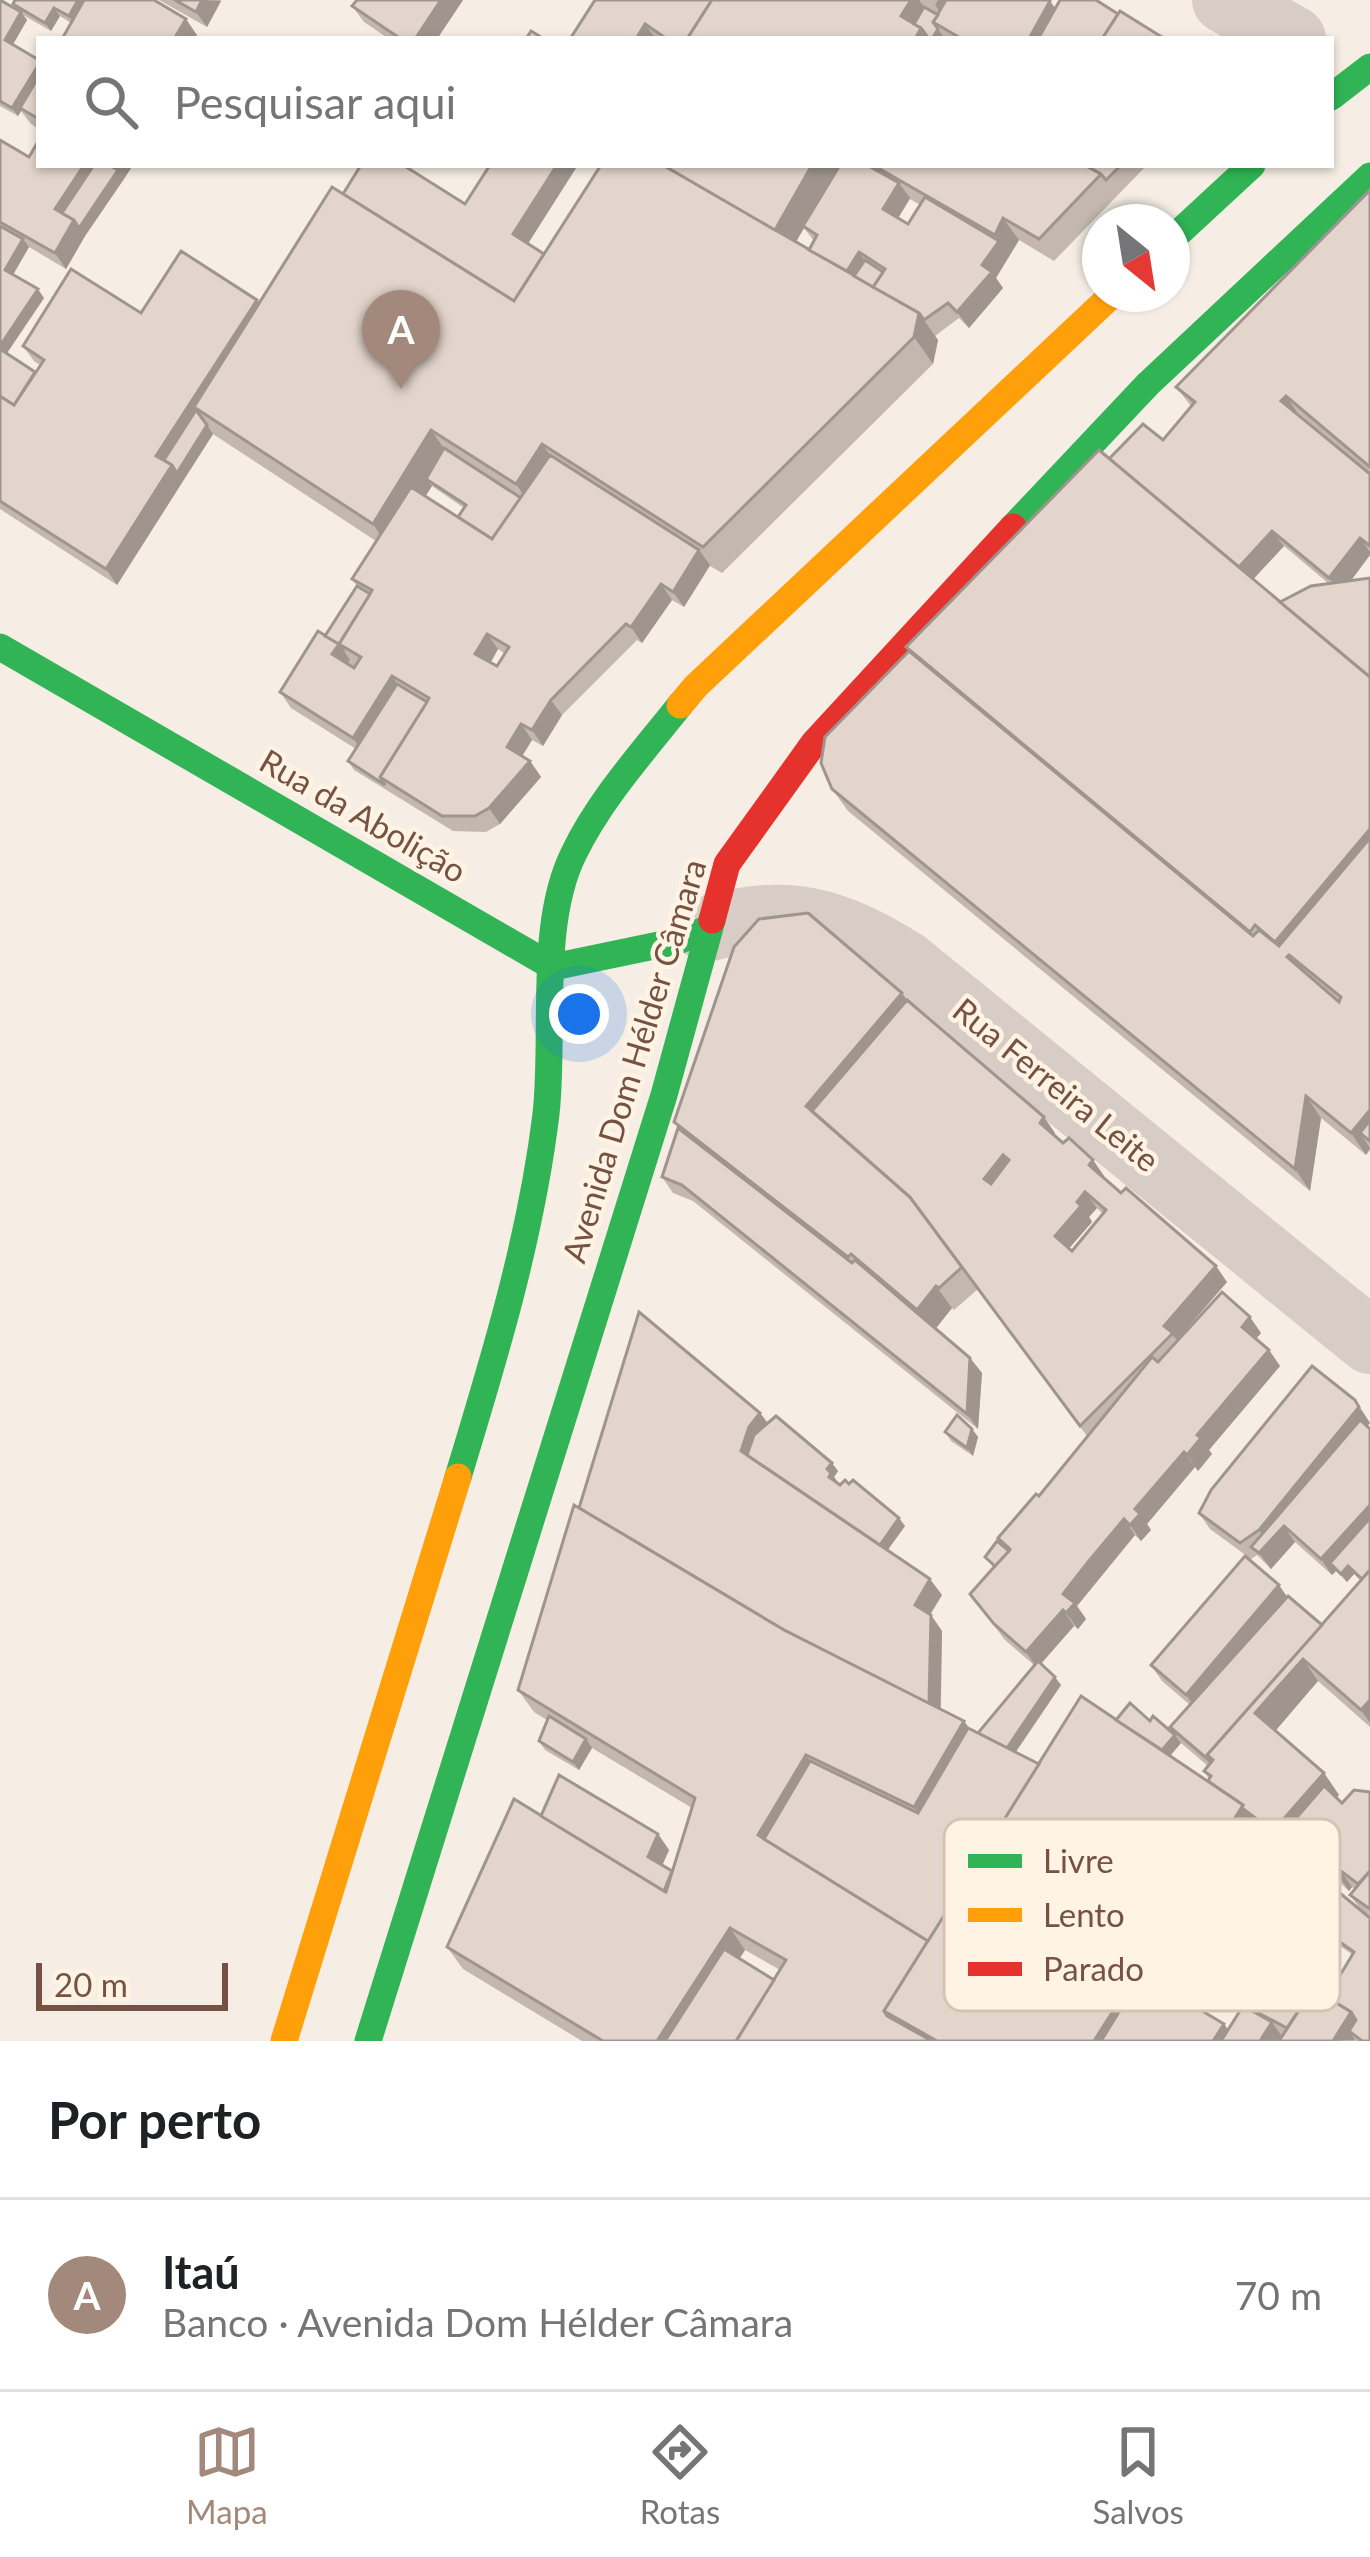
<!DOCTYPE html>
<html lang="pt">
<meta charset="utf-8">
<style>
body{margin:0;font-family:Lato,sans-serif;background:#f2f2f2;color:#202124}
.compass{position:absolute;left:1082px;top:204px;width:108px;height:108px;border-radius:50%;background:#fff;box-shadow:0 3px 9px #0004;rotate:150deg}
.scale{position:absolute;left:36px;bottom:30px;width:192px;box-sizing:border-box;padding-left:12px;border:6px solid #755243;border-top:0;font-size:33px;line-height:42px;white-space:nowrap;color:#755243;-webkit-text-stroke:9px #fff3e4;paint-order:stroke}
.you{position:absolute;left:579px;top:1014px;width:42px;height:42px;margin:-30px;border:9px solid #fff;border-radius:50%;background:#1a73e8;box-shadow:0 0 0 18px #1a73e833}
.badge{display:grid;place-items:center;width:78px;height:78px;border-radius:50%;background:#a2897b;color:#fff;font-size:39px;font-weight:700}
.pin{position:absolute;translate:-50% -99px;filter:drop-shadow(0 3px 6px #0008)}
.pin::after{content:'';position:absolute;top:63px;width:42px;height:36px;background:inherit;clip-path:polygon(0 0,100% 0,50% 100%)}
.list{margin:0;padding:0;list-style:none}
h2{display:flex;justify-content:space-between;align-items:center;height:156px;margin:0;padding:0 48px;font-size:51px}
h2 small{font-size:39px;font-weight:400;color:#757577}
.list li{display:grid;grid-template-columns:78px 1fr auto;gap:36px;align-items:center;box-sizing:border-box;height:192px;padding:0 48px;border-top:3px solid #e0e0e0}
.list b{display:block;font-size:45px;white-space:nowrap}
.list p{margin:0;font-size:39px;white-space:nowrap;color:#757577}
.list em{font-size:39px;font-style:normal;color:#757577}
.icon{flex:none;width:66px;height:66px;fill:none;stroke:currentColor;stroke-width:2;stroke-linecap:round;stroke-linejoin:round}
.map{position:relative;flex:none;width:1370px;height:2041px;overflow:hidden}
.search{position:absolute;background:#fff;box-shadow:0 3px 9px #0004;left:36px;right:36px;top:36px;height:132px;display:flex;align-items:center;gap:30px;box-sizing:border-box;padding:0 42px;border-radius:0px;color:#757577;font-size:45px}
.sheet{height:348px;background:#fff}
nav{display:flex;justify-content:space-around;align-items:center;box-sizing:border-box;height:168px;border-top:3px solid #e0e0e0;background:#fff;font-size:33px;color:#757577}
nav a{display:grid;justify-items:center;gap:6px}
nav .on{color:#a2897b}
.map>svg:first-child{display:block}
.lines{fill:none;stroke-linecap:round;stroke-linejoin:round}
.street{stroke:#d8ccc7;stroke-width:66}
.fast{stroke:#30b455;stroke-width:27}
.slow{stroke:#ff9f0a;stroke-width:27}
.jam{stroke:#e5322d;stroke-width:27}
.wall{fill:#c3b7af;fill-rule:evenodd}
.shaded-wall{fill:#9f958e}
.building{fill:#e3d5cb;stroke:#9f958e;stroke-width:3;fill-rule:evenodd}
.labels{text-anchor:middle;stroke-width:9;stroke-linejoin:round;paint-order:stroke}
.street-label{font-size:33px;fill:#755243;stroke:#fff3e4}
.key{fill:#fff3e4;stroke:#d6c3b4;stroke-width:3}
.key-label{font-size:33px;fill:#755243}
</style>
<div class="map">
<svg width="1370" height="2041" viewBox="0 0 1370 2041">
<rect width="100%" height="100%" fill="#f6eee4"/>
<g class="lines">
<!-- street -->
<g class="street">
<polyline points="1225,0 1293,39"/>
<path d="M707 929C786 905 838 920 906 964L1370 1341"/>
</g>
<!-- fast -->
<g class="fast">
<polyline points="1331,97 1370,67"/>
<polyline points="1172,239 1252,165"/>
<polyline points="1013,527 1148,384 1370,176"/>
<polyline points="0,647 553,967 678,941 707,929"/>
<path d="M458 1477C494 1359 531 1238 546 1114 555 1035 538 924 574 853 600 799 643 752 680 705"/>
<polyline points="368,2041 664,1095 712,920"/>
</g>
<!-- slow -->
<g class="slow">
<polyline points="680,705 696,686 1113,294"/>
<polyline points="284,2041 458,1477"/>
</g>
<!-- jam -->
<polyline class="jam" points="712,920 727,864 814,743 1013,527"/>
</g>
<!-- wall -->
<g class="wall">
<polygon points="0,0 17,10 13,4 15,0 197,35 71,23 60,16 51,31 23,15 27,20 13,44 39,60 39,129 31,124 21,111 18,116 0,106"/>
<polygon points="159,0 221,0 221,1 207,27"/>
<polygon points="357,0 463,0 437,39 389,39 364,22 352,6"/>
<polygon points="595,0 1049,0 1055,9 1118,14 1165,39 570,39"/>
<path d="M0 140 29 157 39 165H133L85 236 66 269 29 247 13 275 44 298 7 353 35 372 40 365 34 361 23 346 141 313 257 300 259 303 343 194 528 244 544 254 601 165H1147L1054 261 1019 240 996 278 1003 288 969 328 959 318 935 336 938 340 933 364 722 573 710 566 684 607 672 600 642 643 637 640 562 715 543 746 532 740 522 756 530 761 541 777 500 824 486 832 453 831 354 770 348 761 356 749 291 708 280 692 325 636 357 586 352 579 376 541 213 434 117 585 0 509ZM910 199 920 205 908 224 898 218ZM804 228 814 241 809 250 796 242ZM432 486 464 508 458 517 425 496ZM498 649 505 654 497 666 491 663Z"/>
<path d="M1370 190V473L1297 412 1296 413 1370 474V555L1351 580 1370 578V1150L1366 1155 1321 1118 1310 1191 848 811 832 789 909 651 906 647 1109 459 1163 440 1191 406 1176 387ZM1284 546 1328 583 1280 602 1253 579Z"/>
<path d="M907 1000 1055 1133 1054 1135 1063 1143 1093 1160 1104 1176 1103 1177 1227 1282 1177 1340 1178 1341 1261 1333 1256 1339 1269 1350 1280 1366 1209 1450 1212 1454 1198 1471 1195 1467 1147 1524 1151 1530 1141 1541 1135 1535 1077 1606 1086 1619 1078 1629 1074 1626 1041 1664 1061 1685 1016 1752 1039 1764 1116 1720 1150 1721 1175 1735 1170 1727 1190 1705 1162 1681 1151 1665 1287 1597 1322 1625 1361 1581 1354 1574 1347 1582 1336 1571 1332 1575 1295 1542 1271 1569 1257 1555 1251 1559 1210 1529 1199 1513 1355 1400 1370 1423 1367 1426 1370 1429V1727L1318 1681 1275 1731 1324 1773 1339 1795 1336 1798 1342 1803 1370 1792V2041H582L463 1969 447 1947 541 1816 658 1834 669 1850 662 1865 672 1871 692 1808 592 1748 579 1770 545 1750 539 1741 547 1720 534 1712 518 1690 579 1508 760 1413 768 1423 838 1471 834 1477 837 1482 905 1526 888 1550 942 1595 930 1615 942 1631 941 1710 964 1721 969 1728 978 1733 1034 1665 1005 1640 970 1594 994 1568 985 1557 1005 1547 998 1538 1039 1496 1087 1436 976 1288 978 1289 954 1310 952 1308 936 1328 970 1358 982 1373 978 1429 693 1201 673 1193 662 1177 678 1128 674 1122ZM1097 1208 1103 1214 1072 1251 1069 1248 1092 1222 1089 1217ZM1181 1743 1208 1766 1204 1771 1209 1779 1208 1781 1170 1756ZM1327 1871 1349 1891 1352 1887 1355 1889 1350 1895 1361 1910 1329 1884 1323 1876ZM1313 1927 1353 1955 1327 1997 1322 1994 1339 1966 1333 1958 1305 1939ZM1189 1947 1261 1993 1253 2012 1228 2030 1224 2024 1164 1988ZM745 1950 780 1970 774 1980 740 1958Z"/>
<polygon points="972,1429 978,1437 973,1456 951,1441 945,1432"/>
</g>
<!-- shaded-wall -->
<g class="shaded-wall">
<polygon points="78,0 88,0 75,25 69,16"/>
<polygon points="202,0 221,1 207,27 196,12"/>
<polygon points="441,0 463,0 437,39 415,39"/>
<polygon points="911,0 919,0 930,15 929,39 915,39 901,16"/>
<polygon points="938,0 966,0 945,19 935,5"/>
<polygon points="1050,1 1061,16 1048,39 1034,39 1031,35"/>
<polygon points="54,8 60,16 51,31 45,23"/>
<polygon points="21,12 27,20 11,48 5,40"/>
<polygon points="186,19 197,35 195,39 174,39"/>
<polygon points="645,24 656,39 636,39"/>
<polygon points="938,29 944,38 932,39"/>
<polygon points="39,64 39,82 18,116 12,108"/>
<polygon points="84,165 103,165 68,221 55,209"/>
<polygon points="114,165 133,165 124,179"/>
<polygon points="557,165 578,165 524,250 513,234"/>
<polygon points="812,165 840,165 789,254 773,232"/>
<polygon points="118,170 124,179 85,236 66,269 55,253 74,220"/>
<polygon points="899,183 910,198 894,225 883,209"/>
<polygon points="1003,218 1019,240 996,278 1003,288 969,328 957,312 982,265 999,241 995,235"/>
<polygon points="23,239 29,247 11,278 5,270"/>
<polygon points="859,252 870,268 858,288 844,276"/>
<polygon points="38,289 44,298 5,356 0,346"/>
<polygon points="257,300 268,316 194,407 202,418 170,468 156,456"/>
<polygon points="919,313 938,340 933,364 914,337"/>
<polygon points="1286,396 1297,412 1292,417 1281,401"/>
<polygon points="207,425 213,434 183,481 177,473"/>
<polygon points="431,430 450,457 426,479 432,486 391,551 373,524"/>
<polygon points="542,444 561,470 535,511 516,484"/>
<polygon points="172,465 183,481 117,585 106,569"/>
<polygon points="1272,531 1284,546 1247,586 1236,570"/>
<polygon points="1360,538 1370,552 1370,555 1341,594 1329,578"/>
<polygon points="699,550 710,565 684,607 673,592"/>
<polygon points="661,584 672,600 642,643 631,627"/>
<polygon points="487,634 498,649 486,670 475,654"/>
<polygon points="339,644 350,660 343,670 332,654"/>
<polygon points="392,676 403,692 364,754 353,738"/>
<polygon points="551,700 562,715 543,746 532,730"/>
<polygon points="521,724 532,740 518,763 507,747"/>
<polygon points="530,761 541,777 500,824 489,808"/>
<polygon points="1370,829 1370,878 1289,955 1305,977 1303,979 1275,942"/>
<polygon points="902,993 918,1015 810,1112 806,1106"/>
<polygon points="1306,1096 1321,1118 1310,1191 1295,1169"/>
<polygon points="1370,1110 1370,1141 1360,1133 1370,1148 1366,1155 1351,1133"/>
<polygon points="1044,1117 1055,1133 1051,1139 1040,1123"/>
<polygon points="1003,1155 1014,1171 995,1195 984,1179"/>
<polygon points="1093,1160 1104,1176 1100,1180 1089,1165"/>
<polygon points="1085,1192 1097,1208 1089,1217 1092,1222 1066,1252 1055,1236"/>
<polygon points="1216,1266 1227,1282 1177,1340 1164,1326"/>
<polygon points="936,1286 952,1308 933,1332 917,1310"/>
<polygon points="1250,1317 1261,1333 1253,1342 1242,1327"/>
<polygon points="1269,1350 1280,1366 1209,1450 1212,1454 1198,1471 1187,1455 1197,1435"/>
<polygon points="970,1358 982,1373 978,1429 967,1414"/>
<polygon points="1355,1400 1370,1423 1285,1528 1295,1542 1271,1569 1259,1553 1268,1544 1259,1530"/>
<polygon points="760,1413 772,1429 753,1463 741,1451 749,1427"/>
<polygon points="972,1429 978,1437 973,1456 967,1448"/>
<polygon points="1184,1452 1195,1467 1147,1524 1151,1530 1141,1541 1130,1525 1135,1509"/>
<polygon points="832,1463 838,1471 834,1477 837,1481 835,1485 829,1477 827,1469"/>
<polygon points="1370,1505 1370,1533 1330,1563 1336,1571 1332,1575 1321,1559"/>
<polygon points="899,1518 905,1526 883,1556 878,1547"/>
<polygon points="1124,1519 1135,1535 1077,1606 1086,1619 1078,1629 1066,1613 1063,1594"/>
<polygon points="1348,1566 1354,1574 1347,1582 1341,1574"/>
<polygon points="930,1579 942,1595 926,1621 915,1605"/>
<polygon points="1279,1585 1290,1601 1197,1710 1186,1695"/>
<polygon points="1063,1610 1074,1626 1037,1668 1026,1652"/>
<polygon points="931,1615 942,1631 940,1724 929,1708"/>
<polygon points="1303,1659 1318,1681 1271,1736 1213,1759"/>
<polygon points="1055,1677 1061,1685 1010,1760 1005,1752"/>
<polygon points="1370,1700 1370,1723 1361,1710"/>
<polygon points="964,1721 979,1743 929,1829 914,1807"/>
<polygon points="1175,1735 1181,1743 1162,1765 1156,1757"/>
<polygon points="586,1739 592,1748 579,1770 573,1762"/>
<polygon points="806,1755 821,1777 762,1842 758,1835"/>
<polygon points="1324,1773 1339,1795 1288,1853 1273,1831"/>
<polygon points="1243,1805 1262,1832 1179,1932 1189,1947 1130,2041 1094,2041"/>
<polygon points="658,1834 669,1850 659,1873 648,1857"/>
<polygon points="1316,1855 1327,1871 1320,1880 1309,1864"/>
<polygon points="1341,1871 1352,1887 1349,1891 1338,1875"/>
<polygon points="1324,1876 1335,1892 1307,1919 1313,1927 1269,1998 1258,1982"/>
<polygon points="730,1928 745,1950 686,2041 657,2041"/>
<polygon points="1333,1958 1339,1966 1294,2038 1288,2029"/>
<polygon points="1351,2012 1362,2028 1349,2031 1355,2040 1333,2041"/>
<polygon points="1272,2022 1283,2038 1281,2041 1260,2041"/>
<polygon points="1224,2024 1236,2041 1213,2041"/>
</g>
<!-- building -->
<g class="building">
<polygon points="0,0 21,12 5,40 39,60 39,64 12,108 0,101"/>
<polygon points="15,0 78,0 69,16 54,8 45,23 13,4"/>
<polygon points="84,0 154,0 186,19 174,39 62,39"/>
<polygon points="175,0 202,0 196,12"/>
<polygon points="357,0 441,0 415,39 401,39 352,6"/>
<polygon points="595,0 712,0 687,39 667,39 645,24 636,39 570,39"/>
<polygon points="712,0 911,0 901,16 921,28 915,39 687,39"/>
<polygon points="946,0 1049,0 1050,1 1031,35 1038,39 962,39 933,22"/>
<polygon points="1060,0 1096,0 1118,14 1102,39 1038,39"/>
<polygon points="924,7 938,15 933,22 938,29 932,39 929,39 921,28 914,24"/>
<polygon points="1120,11 1165,39 1102,39"/>
<polygon points="531,31 544,39 526,39"/>
<polygon points="39,76 39,119 20,108"/>
<polygon points="0,140 29,157 39,140 39,165 84,165 55,209 74,220 55,253 0,222"/>
<polygon points="94,165 109,165 118,170 79,228 74,220 62,213"/>
<polygon points="361,165 403,165 465,204 490,165 557,165 513,234 544,254 514,301 343,194"/>
<polygon points="601,165 663,165 919,313 914,337 703,547 542,444 516,484 431,430 373,524 194,407 332,187 514,301"/>
<polygon points="663,165 812,165 775,230"/>
<polygon points="840,165 867,165 899,183 883,209 908,224 925,197 999,241 982,265 992,272 957,312 948,303 924,320 919,313 873,287 885,269 859,252 847,271 809,250 817,235 803,226"/>
<polygon points="873,165 1085,165 1101,174 1039,239 1003,218 995,235"/>
<polygon points="1085,165 1121,165 1106,180 1101,174"/>
<polygon points="1370,190 1370,467 1286,396 1281,401 1370,474 1370,546 1360,538 1329,578 1272,531 1239,567 1109,459 1143,424 1163,440 1195,402 1176,387"/>
<polygon points="0,226 23,239 5,270 38,289 0,346"/>
<polygon points="181,251 257,300 156,456 172,465 106,569 0,501 0,396 14,405 44,360 23,346 71,269 141,313"/>
<polygon points="865,260 883,272 873,287 854,276"/>
<polygon points="0,349 35,372 14,405 0,396"/>
<polygon points="196,410 207,425 177,473 172,465 164,460"/>
<polygon points="444,448 521,498 492,539 458,517 466,505 426,479"/>
<polygon points="1099,450 1370,677 1370,829 1275,942 1255,925 1250,932 906,647"/>
<path d="M550 455 699 550 673 592 661 584 631 627 626 624 551 700 532 730 521 724 507 747 530 761 489 808 475 816H442L380 777 429 698 392 676 353 738 280 692 318 631 339 644 332 654 354 668 361 657 339 644 372 590 352 579 411 487 492 539ZM487 634 509 647 497 666 475 654Z"/>
<polygon points="1370,578 1370,677 1280,602 1311,586"/>
<polygon points="357,586 370,594 339,644 344,652 339,644 325,636"/>
<path d="M909 651 1253 936 1259 930 1279 946 1370 838V1110L1351 1133 1306 1096 1295 1169 832 789 821 763 825 737ZM1289 955 1341 997 1339 1002 1287 957Z"/>
<polygon points="397,684 427,702 380,777 385,785 348,761"/>
<polygon points="808,913 902,993 806,1106 910,1197 962,1267 939,1288 936,1286 917,1310 851,1254 848,1257 674,1122 734,947 759,919"/>
<path d="M907 1000 1037 1111 1044 1117 1040 1123 1063 1143 1069 1138 1093 1160 1089 1165 1121 1193 1126 1188 1216 1266 1164 1326 1173 1333 1080 1426 910 1197 812 1111ZM1003 1155 1009 1160 991 1184 984 1179ZM1085 1192 1106 1210 1072 1251 1055 1236 1081 1206 1077 1202Z"/>
<polygon points="1370,1120 1370,1141 1360,1133"/>
<polygon points="678,1128 852,1263 855,1260 970,1358 967,1414 682,1185 662,1177"/>
<polygon points="1222,1292 1250,1317 1242,1327 1269,1350 1197,1435 1201,1438 1187,1455 1184,1452 1135,1509 1140,1514 1130,1525 1124,1519 1088,1562 1063,1594 1075,1603 1066,1613 1063,1610 1026,1652 994,1624 970,1594 1010,1549 998,1538 1036,1494 1039,1496 1152,1357 1158,1362"/>
<polygon points="639,1312 760,1413 749,1427 741,1451 930,1579 915,1605 931,1615 929,1704 784,1630 579,1508"/>
<polygon points="1312,1366 1355,1400 1359,1407 1259,1530 1240,1543 1199,1513 1211,1490"/>
<polygon points="957,1415 972,1429 967,1448 945,1432"/>
<polygon points="776,1416 832,1463 827,1469 831,1473 829,1477 840,1485 845,1480 849,1484 853,1480 899,1518 880,1545 747,1455 754,1435"/>
<polygon points="1360,1420 1370,1429 1370,1505 1321,1559 1284,1526 1259,1553 1251,1547"/>
<polygon points="574,1505 784,1630 964,1721 914,1807 806,1755 758,1835 928,1941 884,2011 887,2016 932,2041 736,2041 786,1960 730,1928 657,2041 603,2041 447,1947 514,1799 666,1892 695,1798 518,1690"/>
<polygon points="1370,1518 1370,1570 1362,1579 1348,1566 1341,1574 1330,1563"/>
<polygon points="997,1541 1009,1551 995,1566 985,1557"/>
<polygon points="1245,1556 1279,1585 1186,1695 1151,1665"/>
<polygon points="1370,1570 1370,1700 1361,1710 1303,1659 1255,1713 1324,1773 1273,1831 1242,1808 1243,1805 1208,1781 1211,1776 1204,1771 1213,1760 1207,1755"/>
<polygon points="1288,1596 1322,1625 1207,1755 1211,1762 1170,1727"/>
<polygon points="1038,1661 1055,1677 1007,1748 978,1733"/>
<polygon points="1081,1696 1243,1805 1094,2041 937,2041 884,2011"/>
<polygon points="1130,1703 1150,1721 1153,1716 1175,1735 1162,1750 1116,1720"/>
<polygon points="549,1716 586,1739 573,1762 539,1741"/>
<polygon points="968,1728 1039,1764 928,1941 764,1839 810,1761 918,1813"/>
<polygon points="559,1775 658,1834 648,1857 672,1871 664,1891 541,1816"/>
<polygon points="1324,1786 1342,1803 1354,1790 1370,1792 1370,1871 1358,1884 1341,1871 1338,1875 1316,1855 1309,1864 1324,1876 1258,1982 1179,1932 1251,1816 1279,1838"/>
<polygon points="1370,1871 1370,1909 1350,1895"/>
<polygon points="1329,1884 1370,1918 1370,2041 1362,2041 1349,2031 1356,2020 1351,2012 1327,1997 1354,1952 1307,1919"/>
<polygon points="1297,1934 1333,1958 1287,2028 1251,2009"/>
<polygon points="724,1949 774,1980 736,2041 665,2041"/>
<polygon points="1142,1975 1224,2024 1213,2041 1101,2041"/>
<polygon points="1313,1989 1351,2012 1333,2041 1279,2041"/>
<polygon points="1243,2006 1272,2022 1260,2041 1221,2041"/>
</g>
<g class="labels">
<!-- street labels -->
<g class="street-label">
<text transform="translate(363 816) rotate(30)" y="12">Rua da Abolição</text>
<text transform="translate(634 1061) rotate(-73)" y="12">Avenida Dom Hélder Câmara</text>
<text transform="translate(1056 1085) rotate(39)" y="12">Rua Ferreira Leite</text>
</g>
</g>
<!-- legend -->
<rect x="944" y="1819" width="396" height="192" rx="18" class="key"/>
<rect x="968" y="1854" width="54" height="14" fill="#30b455"/>
<rect x="968" y="1908" width="54" height="14" fill="#ff9f0a"/>
<rect x="968" y="1962" width="54" height="14" fill="#e5322d"/>
<g class="key-label">
<text x="1043" y="1873">Livre</text>
<text x="1043" y="1927">Lento</text>
<text x="1043" y="1981">Parado</text>
</g>
</svg>
<svg class="compass" viewBox="-18 -18 36 36"><path d="M0-13l5 13h-10z" fill="#e53935"/><path d="M0 13l5-13h-10z" fill="#757577"/></svg>
<div class="scale">20 m</div>
<div class="you"></div>
<div class="pin badge" style="left:401px;top:389px">A</div>
<div class="search"><svg class="icon" aria-label="search" viewBox="0 0 24 24"><circle cx="10" cy="10" r="6"/><path d="M15 15l6 6"/></svg>Pesquisar aqui</div>
</div>
<section class="sheet">
<h2>Por perto<small></small></h2>
<ul class="list">
<li><span class="badge">A</span><div><b>Itaú</b><p>Banco · Avenida Dom Hélder Câmara</p></div><em>70 m</em></li>
</ul>
</section>
<nav>
<a class="on"><svg class="icon" aria-label="map" viewBox="0 0 24 24"><path d="M3 6l6-2 6 2 6-2v14l-6 2-6-2-6 2zM9 4v14M15 6v14"/></svg>Mapa</a>
<a><svg class="icon" aria-label="directions" viewBox="0 0 24 24"><path d="M12 3l9 9-9 9-9-9zM9 14v-3h6M13 9l2 2-2 2"/></svg>Rotas</a>
<a><svg class="icon" aria-label="saved" viewBox="0 0 24 24"><path d="M7 4h10v16l-5-4-5 4z"/></svg>Salvos</a>
</nav>
